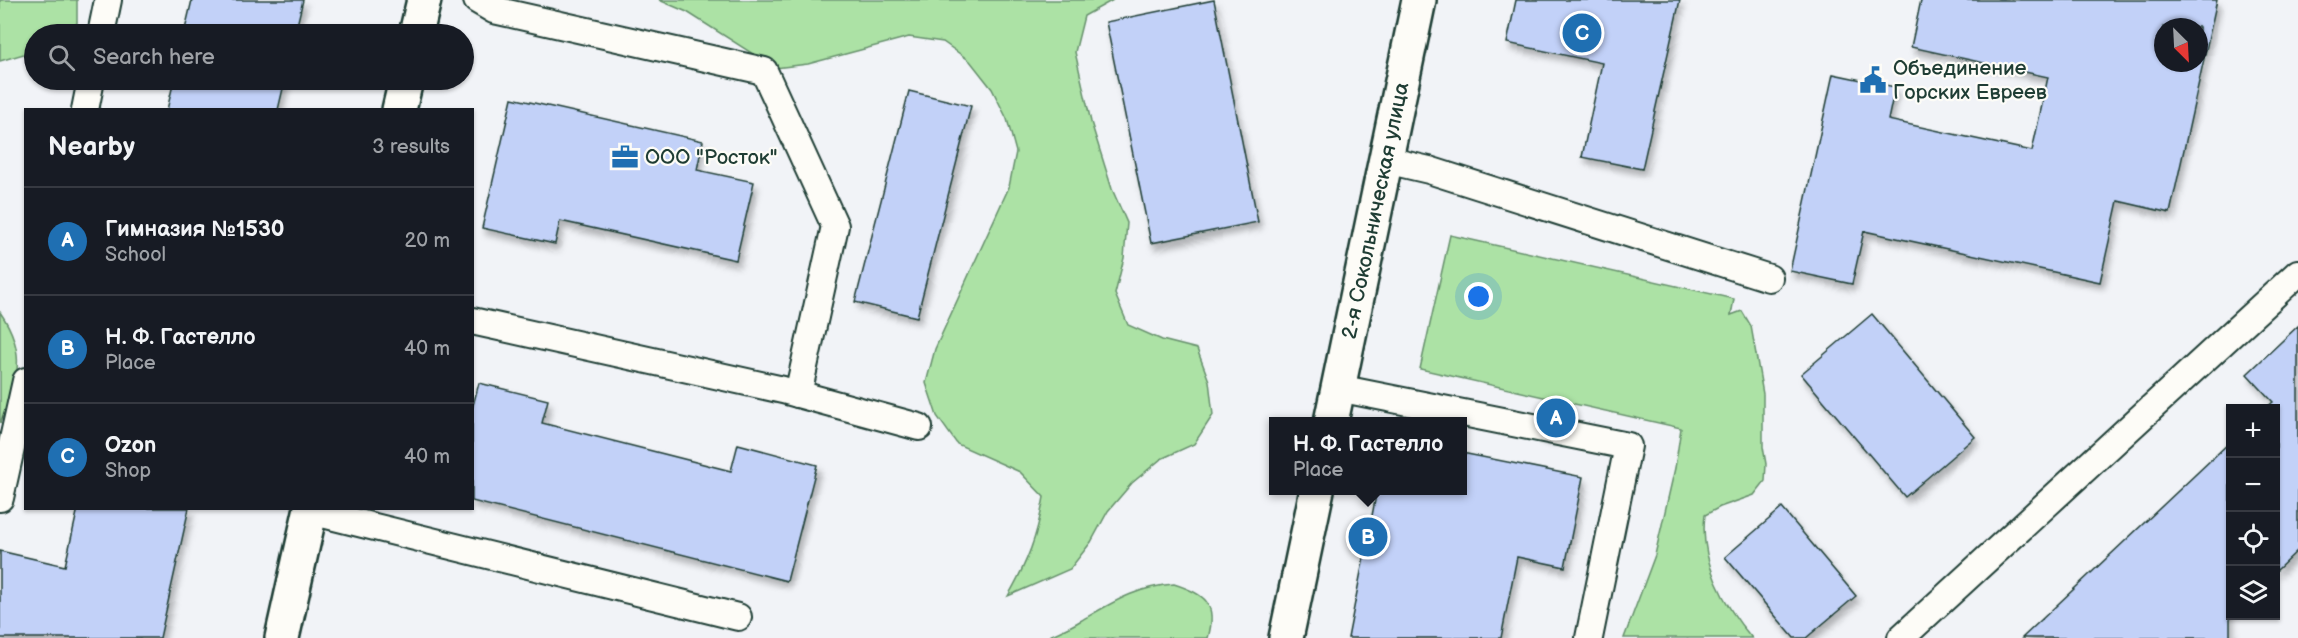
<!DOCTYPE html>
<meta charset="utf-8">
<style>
body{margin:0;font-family:"Balsamiq Sans",sans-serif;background:#20242c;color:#f1f3f6}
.controls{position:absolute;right:18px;bottom:18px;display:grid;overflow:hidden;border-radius:0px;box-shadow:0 2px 4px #0004}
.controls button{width:54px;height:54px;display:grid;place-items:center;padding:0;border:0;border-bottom:2px solid #363941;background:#171b24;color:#f1f3f6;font:30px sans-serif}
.compass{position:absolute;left:2154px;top:18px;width:54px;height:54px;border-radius:50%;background:#171b24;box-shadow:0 2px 4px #0004;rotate:156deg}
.you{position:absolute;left:1479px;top:297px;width:21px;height:21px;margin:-15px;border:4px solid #fff;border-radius:50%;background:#1a73e8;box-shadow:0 0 0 9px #1a73e833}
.badge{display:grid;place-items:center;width:39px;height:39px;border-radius:50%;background:#1f6fb2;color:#fff;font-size:20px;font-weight:700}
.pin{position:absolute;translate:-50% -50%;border:3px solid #fff;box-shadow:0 2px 6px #0006}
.popup{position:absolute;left:1269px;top:417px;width:198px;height:78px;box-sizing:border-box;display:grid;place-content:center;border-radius:0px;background:#171b24;filter:drop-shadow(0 2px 4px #0005);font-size:20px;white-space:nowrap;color:#9ea1a6}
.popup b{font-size:22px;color:#f1f3f6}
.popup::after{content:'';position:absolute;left:50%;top:100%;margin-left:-12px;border:12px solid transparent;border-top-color:#171b24}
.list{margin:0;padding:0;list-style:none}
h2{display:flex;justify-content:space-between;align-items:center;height:78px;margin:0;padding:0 24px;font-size:26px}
h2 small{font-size:20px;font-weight:400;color:#9ea1a6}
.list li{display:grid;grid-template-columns:39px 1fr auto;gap:18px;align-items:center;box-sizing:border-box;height:108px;padding:0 24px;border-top:2px solid #363941}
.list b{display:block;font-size:22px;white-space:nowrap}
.list p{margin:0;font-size:20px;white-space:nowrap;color:#9ea1a6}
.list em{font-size:20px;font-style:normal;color:#9ea1a6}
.icon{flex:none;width:33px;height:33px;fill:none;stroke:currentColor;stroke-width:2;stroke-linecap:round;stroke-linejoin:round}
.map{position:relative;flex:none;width:2298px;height:638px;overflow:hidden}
.search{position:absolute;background:#171b24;box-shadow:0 2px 4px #0004;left:24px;top:24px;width:450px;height:66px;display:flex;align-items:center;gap:15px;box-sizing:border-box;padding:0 21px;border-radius:33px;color:#9ea1a6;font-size:22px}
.panel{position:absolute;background:#171b24;box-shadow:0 2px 4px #0004;left:24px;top:108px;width:450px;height:402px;border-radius:0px}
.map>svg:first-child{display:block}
.green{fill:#ace2a5;stroke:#66906c;stroke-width:1.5}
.building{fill:#c2d1f8;stroke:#1f3d34;stroke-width:1.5;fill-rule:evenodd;filter:url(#shadow)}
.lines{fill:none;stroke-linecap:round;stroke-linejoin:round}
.lane-casing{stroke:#1f3d34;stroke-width:30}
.street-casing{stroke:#1f3d34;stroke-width:38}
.lane{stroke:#fdfcf7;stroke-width:26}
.street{stroke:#fdfcf7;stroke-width:33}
.labels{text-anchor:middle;stroke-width:4.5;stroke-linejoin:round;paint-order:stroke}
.poi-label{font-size:21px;fill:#1f3d34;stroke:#fdfcf7;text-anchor:start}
.street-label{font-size:21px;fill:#1f3d34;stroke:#fdfcf7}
</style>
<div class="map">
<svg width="2298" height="638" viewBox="0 0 2298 638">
<defs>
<filter id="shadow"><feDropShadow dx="3.5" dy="6" stdDeviation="3" flood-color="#0004"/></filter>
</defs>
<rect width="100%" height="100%" fill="#f1f3f7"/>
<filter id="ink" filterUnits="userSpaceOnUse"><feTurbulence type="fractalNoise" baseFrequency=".0167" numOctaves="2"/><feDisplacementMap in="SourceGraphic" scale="12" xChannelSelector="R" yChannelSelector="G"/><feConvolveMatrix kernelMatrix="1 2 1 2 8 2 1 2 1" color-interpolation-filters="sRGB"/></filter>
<g filter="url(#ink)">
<!-- green -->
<g class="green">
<polygon points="0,0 77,0 77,23 61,34 34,34 34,51 0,61"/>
<path d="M659 0H1113L1084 16 1075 52 1091 122 1112 189 1127 223 1124 258 1115 294 1128 325 1162 340 1197 349 1209 381 1213 415 1194 444 1161 459 1132 483 1108 511 1091 542 1070 569 1008 596C1028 561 1037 537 1044 497L1020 472 957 444 937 416 926 383 935 349 1009 187 1016 152 1007 119 992 89 970 61 943 42 909 37 808 64 775 68 687 12Z"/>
<path d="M1450 235 1734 299 1731 315 1742 311 1751 326 1763 394V447L1766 464 1765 481 1754 495 1720 507 1705 515C1699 559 1724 606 1752 638H1624L1655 555 1675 468 1681 428 1420 369Z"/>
<path d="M0 312C28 353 18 380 0 423Z"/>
<path d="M1174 584C1205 594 1218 603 1208 638H1046C1057 632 1069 628 1080 621 1112 603 1135 587 1174 584Z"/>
</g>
<!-- building -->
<g class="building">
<polygon points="192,0 303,0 295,34 184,34"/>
<polygon points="1214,0 1258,222 1151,243 1106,22"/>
<polygon points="1516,0 1680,0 1642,169 1582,157 1602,63 1507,43"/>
<path d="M1921 0H2217L2170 213 2118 201 2100 282 1864 231 1852 284 1790 271 1833 74 1895 87 1888 120 2032 151 2048 77 1911 47ZM2163 27H2199V63H2163Z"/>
<polygon points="174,80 285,80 278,110 167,110"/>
<polygon points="909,91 971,106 917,317 855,302"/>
<polygon points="512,98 703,141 697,170 754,182 736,260 560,221 555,244 482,228"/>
<polygon points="1872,314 1975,437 1905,497 1801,374"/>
<polygon points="2298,326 2298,550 2276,571 2276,408 2266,408 2273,402 2247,374"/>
<polygon points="479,383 548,400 542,423 731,471 738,444 817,465 787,581 472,501 472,409"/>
<polygon points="2230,442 2230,638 2022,638"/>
<polygon points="1462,453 1583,477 1565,567 1517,557 1501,638 1348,638 1377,490 1462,490"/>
<polygon points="78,508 189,508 160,638 0,638 0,551 65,566"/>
<polygon points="1782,508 1856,596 1806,638 1794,638 1725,557"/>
</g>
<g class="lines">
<defs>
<g id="lane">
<polyline points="477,0 494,10 764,71 835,226 798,394"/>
<polyline points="101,34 108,0"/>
<polyline points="85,110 91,80"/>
<polyline points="1386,160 1429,170 1769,278"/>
<polyline points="472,321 783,390 919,427"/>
<polyline points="1338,388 1628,446 1589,638"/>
<polyline points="0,498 26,381"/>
<polyline points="310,511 738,617"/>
<polyline points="1901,638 2298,273"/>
</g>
<g id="street">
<polyline points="416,34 424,0"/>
<polyline points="399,110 406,80"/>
<path id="s1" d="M1331 422 1419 0"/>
<polyline points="282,638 311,508"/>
<polyline points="1286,638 1317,490"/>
</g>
</defs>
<!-- lane casing -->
<use href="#lane" class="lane-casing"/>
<!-- street casing -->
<use href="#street" class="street-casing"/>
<!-- lane -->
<use href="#lane" class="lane"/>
<!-- street -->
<use href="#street" class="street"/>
</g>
</g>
<!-- icons -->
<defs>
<symbol id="civic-bare" viewBox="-9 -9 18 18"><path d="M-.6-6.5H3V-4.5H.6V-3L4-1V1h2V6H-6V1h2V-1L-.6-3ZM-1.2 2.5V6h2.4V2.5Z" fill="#1f6fb2" stroke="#fdfcf7" stroke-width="2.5" paint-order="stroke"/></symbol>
<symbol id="office-bare" viewBox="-9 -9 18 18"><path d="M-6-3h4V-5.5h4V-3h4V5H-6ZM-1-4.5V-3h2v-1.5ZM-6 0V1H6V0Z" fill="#1f6fb2" stroke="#fdfcf7" stroke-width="2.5" paint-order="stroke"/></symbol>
</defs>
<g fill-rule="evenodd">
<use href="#civic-bare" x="1854" y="61" width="38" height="38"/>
<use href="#office-bare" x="606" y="138" width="38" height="38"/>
</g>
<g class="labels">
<!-- poi labels -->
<g class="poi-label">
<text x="1893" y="75">Объединение<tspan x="1893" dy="24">Горских Евреев</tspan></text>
<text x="645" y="164">ООО "Росток"</text>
</g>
<!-- street labels -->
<g class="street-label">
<text dy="7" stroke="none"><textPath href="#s1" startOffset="216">2-я Сокольническая улица</textPath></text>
</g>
</g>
</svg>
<div class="controls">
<button>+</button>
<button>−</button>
<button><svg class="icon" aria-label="locate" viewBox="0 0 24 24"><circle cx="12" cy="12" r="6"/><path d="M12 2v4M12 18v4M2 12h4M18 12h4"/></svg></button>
<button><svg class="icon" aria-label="layers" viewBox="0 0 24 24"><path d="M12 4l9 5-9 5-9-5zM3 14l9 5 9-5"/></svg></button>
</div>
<svg class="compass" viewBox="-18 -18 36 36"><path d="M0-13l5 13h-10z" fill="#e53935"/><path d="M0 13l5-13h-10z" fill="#9ea1a6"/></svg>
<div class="you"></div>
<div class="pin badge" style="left:1556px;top:418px">A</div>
<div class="pin badge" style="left:1368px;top:537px">B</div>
<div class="popup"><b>Н. Ф. Гастелло</b>Place</div>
<div class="pin badge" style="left:1582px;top:33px">C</div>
<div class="search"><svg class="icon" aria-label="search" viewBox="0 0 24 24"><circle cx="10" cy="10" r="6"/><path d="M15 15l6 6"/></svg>Search here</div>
<section class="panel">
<h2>Nearby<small>3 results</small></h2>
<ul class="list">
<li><span class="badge">A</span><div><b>Гимназия №1530</b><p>School</p></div><em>20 m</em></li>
<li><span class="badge">B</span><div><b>Н. Ф. Гастелло</b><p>Place</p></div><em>40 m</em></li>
<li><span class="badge">C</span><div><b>Ozon</b><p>Shop</p></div><em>40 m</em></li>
</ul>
</section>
</div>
